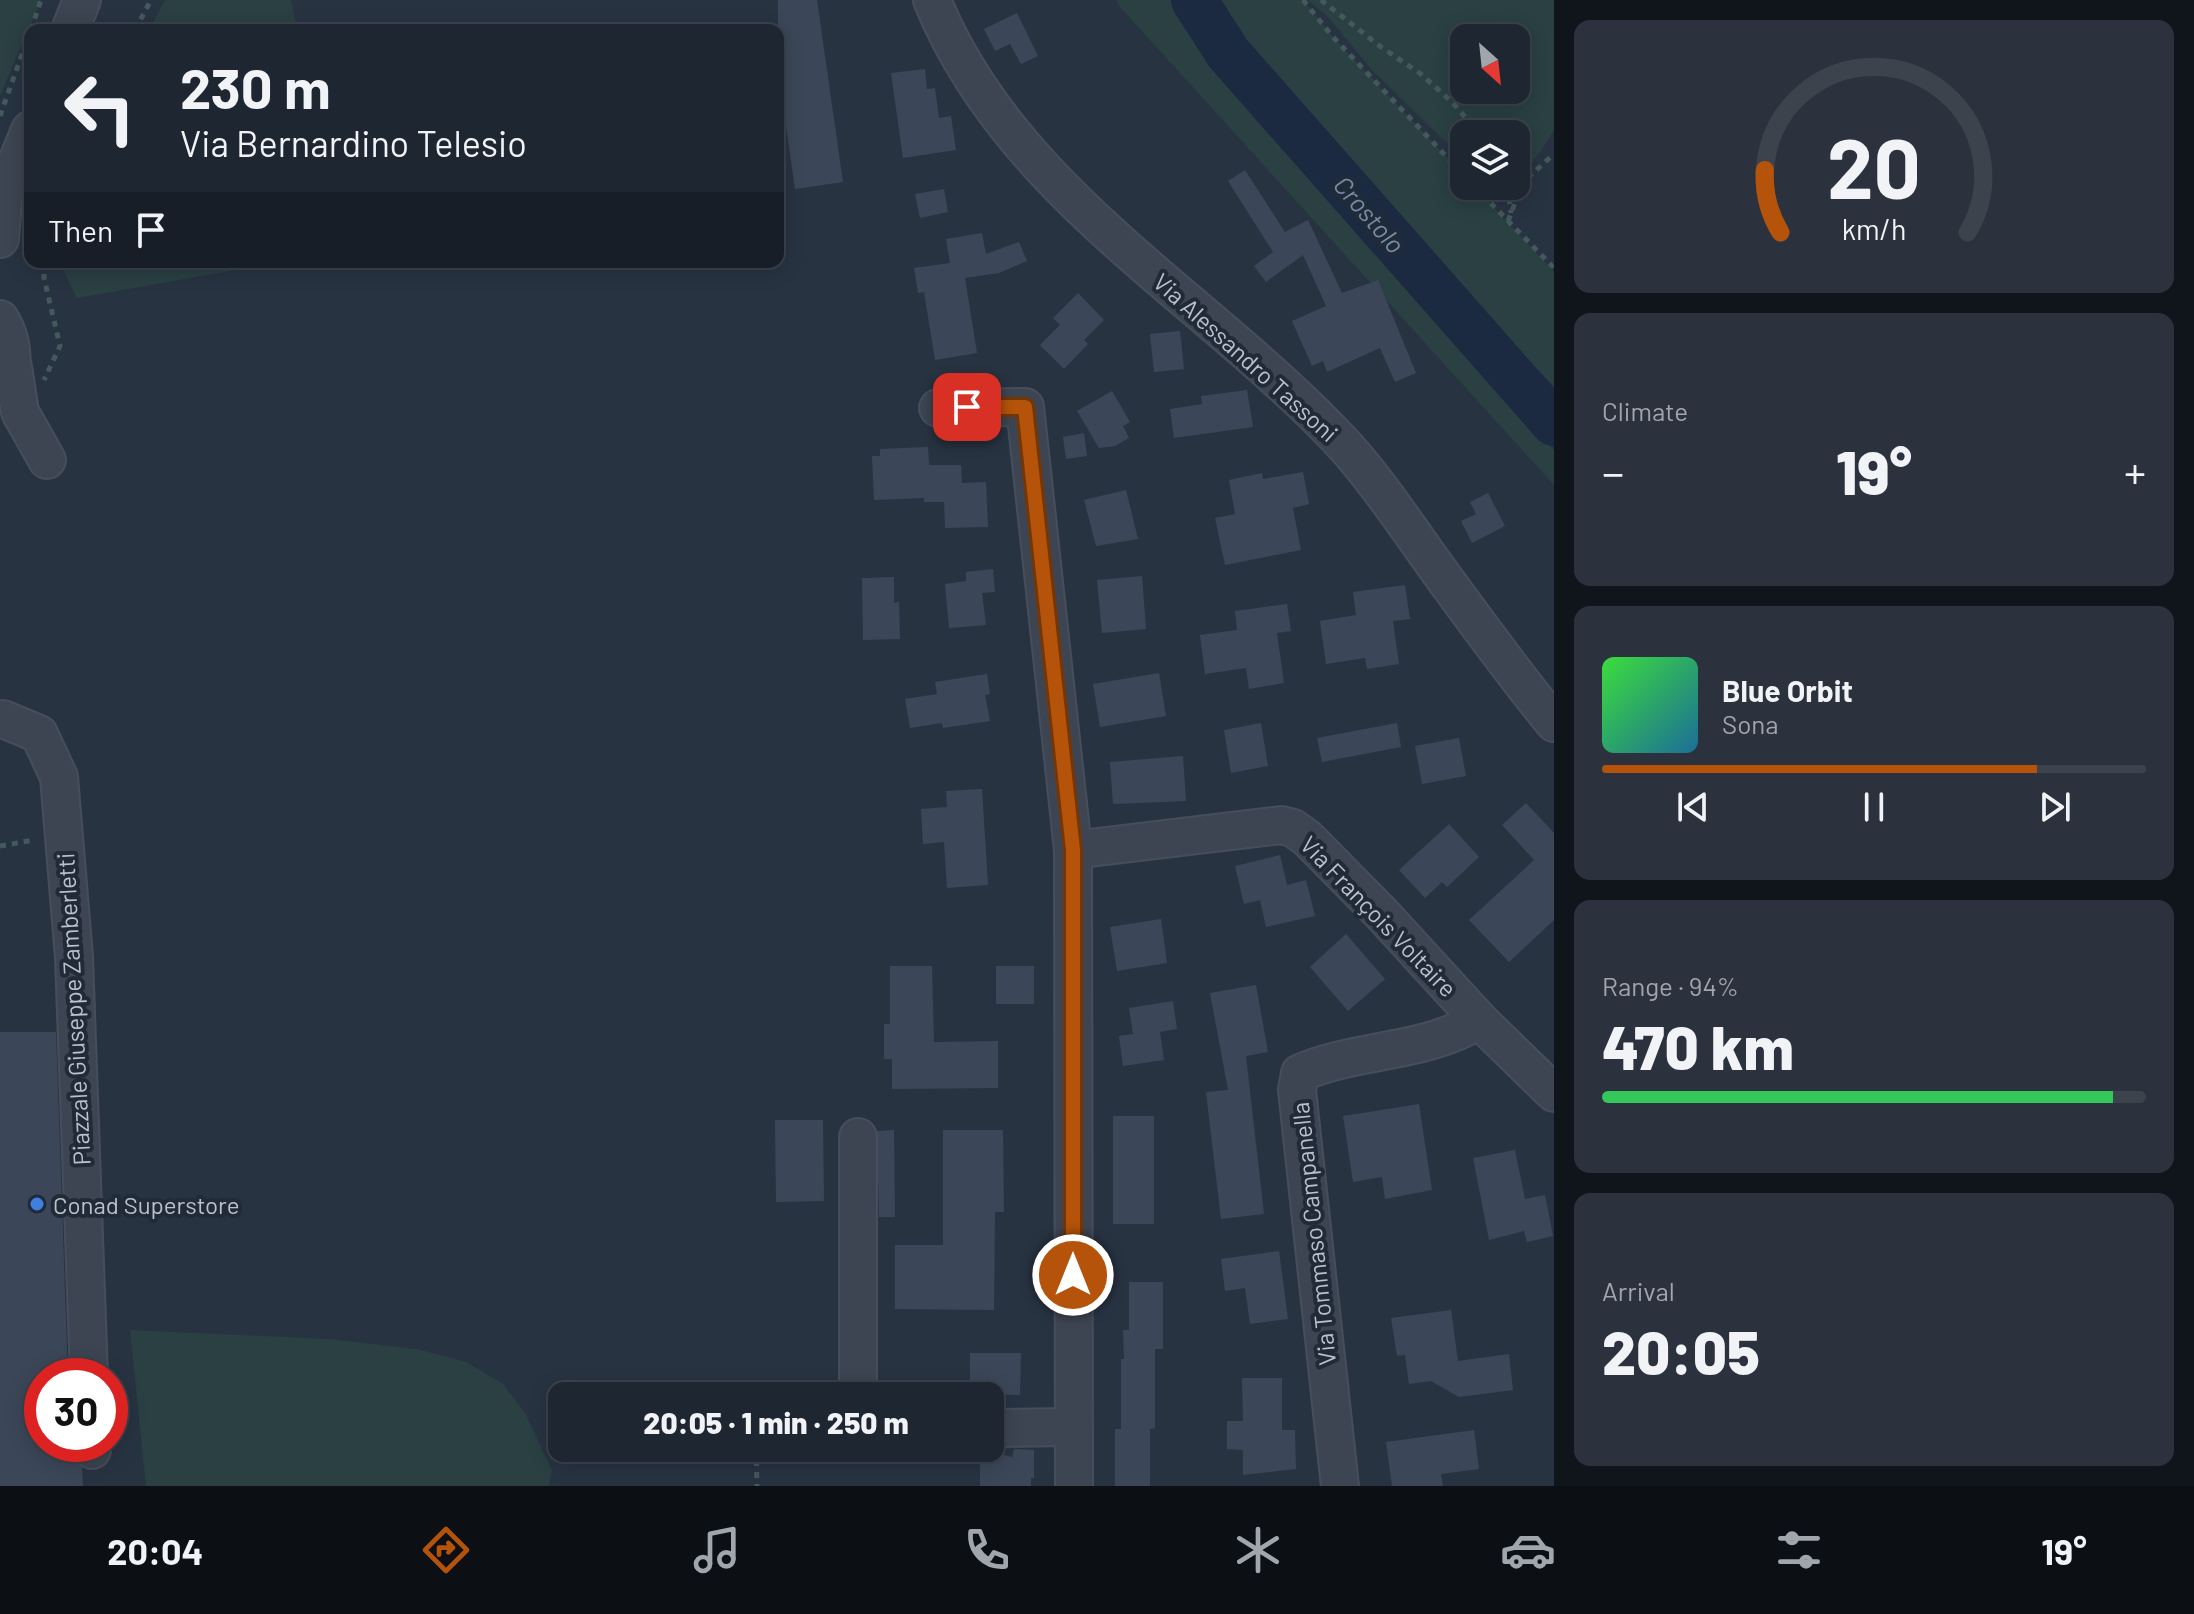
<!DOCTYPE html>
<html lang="en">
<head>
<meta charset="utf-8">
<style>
  body { margin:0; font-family:Barlow,sans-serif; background:#2b323e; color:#f1f3f6; height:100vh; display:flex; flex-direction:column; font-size:30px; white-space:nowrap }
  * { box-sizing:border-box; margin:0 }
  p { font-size:26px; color:#a1a5ac }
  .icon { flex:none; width:44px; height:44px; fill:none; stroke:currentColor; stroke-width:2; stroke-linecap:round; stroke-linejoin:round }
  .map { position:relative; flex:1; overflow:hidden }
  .side { display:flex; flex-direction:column; gap:20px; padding:20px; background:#10151c; width:640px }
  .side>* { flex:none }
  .guide { position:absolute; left:24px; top:24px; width:760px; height:244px; border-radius:16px; box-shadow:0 4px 20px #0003,0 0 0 2px #3c434d; background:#1e2632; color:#f1f3f6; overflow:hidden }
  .needle { width:52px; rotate:153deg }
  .buttons { position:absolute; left:1450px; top:24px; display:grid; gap:16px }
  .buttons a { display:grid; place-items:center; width:80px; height:80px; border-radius:16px; background:#1e2632; box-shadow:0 4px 20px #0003,0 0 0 2px #3c434d; font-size:40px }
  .speed { position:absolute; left:24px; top:1358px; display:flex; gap:16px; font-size:40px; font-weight:700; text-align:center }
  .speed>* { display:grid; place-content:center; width:104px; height:104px; border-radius:50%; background:#1e2632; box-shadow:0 4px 20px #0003,0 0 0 2px #3c434d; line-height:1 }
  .speed .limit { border:12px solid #d22; background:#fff; color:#111 }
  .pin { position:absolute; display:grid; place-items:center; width:68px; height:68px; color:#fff; margin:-34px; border-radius:16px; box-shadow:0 4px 12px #0006 }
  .me { position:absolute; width:88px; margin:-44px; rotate:0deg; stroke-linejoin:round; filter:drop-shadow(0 0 6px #0008) }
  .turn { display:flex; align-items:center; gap:28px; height:168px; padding:0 24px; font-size:36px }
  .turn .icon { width:104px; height:104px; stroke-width:2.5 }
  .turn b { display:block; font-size:56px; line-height:68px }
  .then { display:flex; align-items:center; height:76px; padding:0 24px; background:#0003; gap:16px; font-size:30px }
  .big { font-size:60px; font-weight:800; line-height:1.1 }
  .side .card { flex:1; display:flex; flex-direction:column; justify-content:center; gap:12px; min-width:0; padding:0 28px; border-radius:16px; background:#2b323e }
  .side .dial { align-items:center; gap:0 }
  .dial svg { height:208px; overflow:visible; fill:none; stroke:#3c434d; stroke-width:7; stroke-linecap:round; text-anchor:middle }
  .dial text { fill:#f1f3f6; stroke:none }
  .song { display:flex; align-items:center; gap:24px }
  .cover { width:96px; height:96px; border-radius:12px; background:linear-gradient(135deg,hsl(120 70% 55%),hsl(200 70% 35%)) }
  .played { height:8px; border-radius:4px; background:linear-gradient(90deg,#b45309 80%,#3c434d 80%) }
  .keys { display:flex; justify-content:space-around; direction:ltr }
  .heat { display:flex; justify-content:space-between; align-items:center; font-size:44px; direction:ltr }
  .charge { height:12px; border-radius:6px; background:linear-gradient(90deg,#34c759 94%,#3c434d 0) }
  .trip { position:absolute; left:548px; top:1382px; width:456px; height:80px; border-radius:16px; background:#1e2632; box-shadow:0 4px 20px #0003,0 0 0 2px #3c434d; font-weight:800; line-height:80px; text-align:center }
  .tabs { display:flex; height:128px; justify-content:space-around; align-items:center; background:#0c0f14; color:#a1a5ac }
  .tabs .icon { width:56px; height:56px }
  .tabs .current { color:#b45309 }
  .tabs b { font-size:36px; color:#f1f3f6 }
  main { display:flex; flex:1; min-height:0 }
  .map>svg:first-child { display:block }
</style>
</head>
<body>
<main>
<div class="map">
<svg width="1554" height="1486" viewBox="0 0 1554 1486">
  <rect width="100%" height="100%" fill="#283342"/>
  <g fill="#2a4043" fill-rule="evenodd">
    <path d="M0,0H41L0,96Z"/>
    <path d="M165,0H291L297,30H149Z"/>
    <path d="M1116,0H1303L1333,37L1464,175V186H1474L1554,272V386L1496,329L1281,95L1255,119L1554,450V485L1121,8Z"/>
    <path d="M1307,0H1554V130L1539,154L1516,179V134H1464V160L1372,70L1327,16ZM1516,38V90H1464V38Z"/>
    <path d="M59,262H281L77,298Z"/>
    <path d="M130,1330L329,1339L417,1349L466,1362L503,1384L525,1413L552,1470L549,1486H146Z"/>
  </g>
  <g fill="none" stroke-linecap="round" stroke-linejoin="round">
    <path stroke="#1b2a40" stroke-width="46" d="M1194,0L1228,53L1554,423"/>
  </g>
  <g fill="#3b4758">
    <path d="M778,0H817L843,182L795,189L778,69Z"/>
    <path d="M1017,13L1038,56L1021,64L1010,44L995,51L984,29Z"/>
    <path d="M925,69L927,89L935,88L939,118L951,116L956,150L903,158L891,73Z"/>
    <path d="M1245,170L1285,232L1308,220L1342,293L1378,280L1416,373L1395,382L1380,348L1327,372L1323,361L1312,366L1292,321L1326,306L1303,255L1266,282L1254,266L1273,252L1228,181Z"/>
    <path d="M944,189L948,212L920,218L915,194Z"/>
    <path d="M982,233L986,254L1019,242L1027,261L999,273L965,278L977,353L935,360L924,292L918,293L914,268L950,263L946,239Z"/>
    <path d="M1078,293L1104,320L1084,340L1088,344L1064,369L1040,345L1060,325L1053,318Z"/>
    <path d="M1180,331L1184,369L1154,372L1150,334Z"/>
    <path d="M1247,390L1253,427L1174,438L1170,409L1202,404L1201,396Z"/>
    <path d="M1112,391L1130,422L1123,426L1129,438L1115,446L1099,448L1077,411Z"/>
    <path d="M1084,433L1087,456L1066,459L1063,437Z"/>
    <path d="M928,447L929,465H961L962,483L986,482L988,527L945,528L944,502H924V498L874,500L872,456H880V449Z"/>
    <path d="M1303,472L1309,504L1293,508L1301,550L1225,565L1215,518L1235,514L1229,480L1262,473L1263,479Z"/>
    <path d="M1126,490L1138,539L1096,546L1084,500Z"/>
    <path d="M1488,493L1505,526L1472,543L1461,521L1476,514L1470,502Z"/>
    <path d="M993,569L995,592L982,593L986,625L949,628L945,584L966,581V572Z"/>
    <path d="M1142,576L1146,629L1102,633L1097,580Z"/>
    <path d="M894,577V603L899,602L900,639L863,640L862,578Z"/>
    <path d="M1405,585L1410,619L1393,621L1399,664L1367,669L1365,658L1326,664L1320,621L1356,615L1353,592Z"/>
    <path d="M1287,604L1291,631L1277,633L1284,683L1249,689L1246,668L1205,674L1200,635L1237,630L1235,611Z"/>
    <path d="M1159,673L1166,716L1100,727L1093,684Z"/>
    <path d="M987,674L990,694L985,695L990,721L943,728L942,723L910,728L905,699L937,694L935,682Z"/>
    <path d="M1261,723L1268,766L1231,773L1224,730Z"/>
    <path d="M1397,723L1401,747L1322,762L1317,738Z"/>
    <path d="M1459,738L1466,776L1422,784L1415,746Z"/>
    <path d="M1183,756L1186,801L1113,804L1110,762Z"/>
    <path d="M982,789L988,885L947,888L944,842L923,844L921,809L947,807L946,791Z"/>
    <path d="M1526,803L1554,833V920L1509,962L1469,920L1534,860L1502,825Z"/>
    <path d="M1449,824L1479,857L1447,887L1442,882L1425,898L1399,870Z"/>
    <path d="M1280,855L1287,885L1306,880L1315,916L1266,927L1260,900L1244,904L1235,866Z"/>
    <path d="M1161,919L1167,963L1117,971L1110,927Z"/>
    <path d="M1346,934L1385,979L1348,1011L1310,967Z"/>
    <path d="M890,966H932L934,1042L998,1041V1088L892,1089V1059H884V1024H890Z"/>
    <rect x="996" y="966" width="38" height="38"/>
    <path d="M1256,985L1268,1052L1246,1056L1264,1214L1221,1219L1206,1092L1228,1090L1210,993Z"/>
    <path d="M1173,1001L1177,1029L1160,1032L1164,1060L1123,1066L1119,1036L1133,1034L1129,1008Z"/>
    <path d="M0,1032H56L68,1376H42V1444H71L74,1460L82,1468L83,1486H0Z"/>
    <path d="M1419,1104L1432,1190L1385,1199L1382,1177L1353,1182L1343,1116Z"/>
    <rect x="1113" y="1116" width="41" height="108"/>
    <path d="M775,1120H823L824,1201L776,1202Z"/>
    <path d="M894,1130L895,1217H879L877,1131Z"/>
    <path d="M943,1130H1003L1004,1212H995L994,1310L895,1309V1245H943Z"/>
    <path d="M1515,1150L1525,1199L1545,1195L1553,1236L1527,1242L1524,1231L1489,1240L1473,1158Z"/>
    <path d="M1279,1251L1288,1319L1250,1324L1245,1288L1225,1291L1221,1259Z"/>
    <path d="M1129,1282H1163V1349H1155V1428L1150,1429V1486H1115V1429H1121V1359H1124L1123,1330H1129Z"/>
    <path d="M1451,1310L1458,1361L1509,1354L1513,1390L1459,1397L1431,1381L1409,1384L1405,1355L1397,1356L1391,1318Z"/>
    <path d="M970,1353H1021L1020,1395L970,1394Z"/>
    <path d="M1242,1378H1282V1430H1295L1296,1469L1243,1475V1450L1227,1449V1421H1243Z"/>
    <path d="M1474,1430L1479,1469L1441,1474L1443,1486H1392L1386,1442Z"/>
    <path d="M1014,1449L1034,1450V1478H1031V1486H980V1465L985,1450L1012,1457Z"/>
  </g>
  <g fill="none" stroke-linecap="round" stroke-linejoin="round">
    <defs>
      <g id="minor">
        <path d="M932,0C1011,195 1210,299 1347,448C1379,484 1406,525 1434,564C1473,618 1512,671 1554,723"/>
        <path d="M70,30L82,0"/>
        <path d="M0,203L30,130"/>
        <path d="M0,239L3,200"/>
        <path d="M0,319C14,341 14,364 8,388"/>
        <path d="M13,367L20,412L47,460"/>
        <path d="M938,408L1025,407L1073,850L1074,1486"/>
        <path d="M3,719L39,734L59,777L74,957L89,1376"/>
        <path d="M1073,850L1281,825L1293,828L1307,838L1382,914L1479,1020L1554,1093"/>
        <path d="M858,1137V1396"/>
        <path d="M990,1428L1073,1427"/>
        <path d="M92,1444V1450"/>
        <path d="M1340,1486L1297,1090L1300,1073C1358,1048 1424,1054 1479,1020"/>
      </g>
    </defs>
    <use href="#minor" stroke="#464e5b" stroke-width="40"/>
    <g stroke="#44595b" stroke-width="5" stroke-dasharray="6 6" stroke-linecap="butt">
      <path d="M1303,0L1333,37L1464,175"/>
      <path d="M1321,0L1381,47L1421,74L1453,103L1480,134"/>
      <path d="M31,30L41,0"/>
      <path d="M135,30L151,0"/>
      <path d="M0,116L30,32"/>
      <path d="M1474,186L1554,268"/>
      <path d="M1507,186L1511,213"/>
      <path d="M1508,221L1523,182L1554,154"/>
      <path d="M44,262V278L60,346L44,380"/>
      <path d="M0,846L34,840"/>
      <path d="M756,1448L757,1486"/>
    </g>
    <use href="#minor" stroke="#3d4552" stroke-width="36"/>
  </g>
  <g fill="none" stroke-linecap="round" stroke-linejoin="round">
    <defs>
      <path id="route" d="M967,407H1025L1073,850V1275"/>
    </defs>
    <use href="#route" stroke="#753606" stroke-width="20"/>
    <use href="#route" stroke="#b45309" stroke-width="14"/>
  </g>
  <circle fill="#3f7fe0" stroke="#212a37" stroke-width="3" cx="37" cy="1204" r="8"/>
  <g text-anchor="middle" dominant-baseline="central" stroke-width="8" stroke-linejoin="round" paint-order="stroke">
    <g font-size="24" fill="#bac1cc" stroke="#212a37">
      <text transform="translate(1246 357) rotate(42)">Via Alessandro Tassoni</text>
      <text transform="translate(1379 916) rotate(46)">Via François Voltaire</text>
      <text transform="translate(73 1009) rotate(-93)">Piazzale Giuseppe Zamberletti</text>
      <text transform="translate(1313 1234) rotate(-96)">Via Tommaso Campanella</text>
    </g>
    <g font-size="24" fill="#bac1cc" stroke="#212a37" text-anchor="start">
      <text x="53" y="1204">Conad Superstore</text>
    </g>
    <g font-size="26" font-style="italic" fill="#758ba9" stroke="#212a37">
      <text transform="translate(1370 214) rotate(49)">Crostolo</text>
    </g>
  </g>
</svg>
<div class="buttons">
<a><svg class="needle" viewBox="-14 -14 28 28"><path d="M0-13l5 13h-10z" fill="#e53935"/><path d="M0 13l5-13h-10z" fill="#a1a5ac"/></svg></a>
<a><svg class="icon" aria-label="layers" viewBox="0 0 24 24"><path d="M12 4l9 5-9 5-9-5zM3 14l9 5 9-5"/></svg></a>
</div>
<div class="speed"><div class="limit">30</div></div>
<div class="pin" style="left:967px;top:407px;background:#d93025"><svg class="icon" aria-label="arrive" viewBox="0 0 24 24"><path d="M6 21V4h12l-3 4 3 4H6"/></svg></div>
<svg class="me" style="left:1073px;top:1275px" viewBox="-20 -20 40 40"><circle r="17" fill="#b45309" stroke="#fff" stroke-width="3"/><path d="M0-11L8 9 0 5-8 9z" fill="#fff"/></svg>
<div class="trip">20:05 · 1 min · 250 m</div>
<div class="guide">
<div class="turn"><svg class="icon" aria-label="left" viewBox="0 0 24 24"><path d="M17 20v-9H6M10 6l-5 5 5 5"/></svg><div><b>230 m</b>Via Bernardino Telesio</div></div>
<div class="then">Then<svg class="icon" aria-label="arrive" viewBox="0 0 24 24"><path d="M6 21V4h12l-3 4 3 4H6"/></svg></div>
</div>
</div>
<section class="side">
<div class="card dial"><svg viewBox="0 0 100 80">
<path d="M14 69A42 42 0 1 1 86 69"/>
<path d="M14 69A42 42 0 0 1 8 45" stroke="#b45309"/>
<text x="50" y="56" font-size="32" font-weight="700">20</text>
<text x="50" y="72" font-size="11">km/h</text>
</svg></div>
<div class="card"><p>Climate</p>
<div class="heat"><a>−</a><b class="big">19°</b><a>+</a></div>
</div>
<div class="card">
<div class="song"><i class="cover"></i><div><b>Blue Orbit</b><p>Sona</p></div></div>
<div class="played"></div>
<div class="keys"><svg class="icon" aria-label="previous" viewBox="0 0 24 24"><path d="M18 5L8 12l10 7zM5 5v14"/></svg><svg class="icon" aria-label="pause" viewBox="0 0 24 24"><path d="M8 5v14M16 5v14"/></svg><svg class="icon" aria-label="next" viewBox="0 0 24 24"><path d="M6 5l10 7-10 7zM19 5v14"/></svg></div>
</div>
<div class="card"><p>Range · 94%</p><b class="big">470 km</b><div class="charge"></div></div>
<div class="card"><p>Arrival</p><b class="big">20:05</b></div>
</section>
</main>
<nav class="tabs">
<b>20:04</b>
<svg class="icon current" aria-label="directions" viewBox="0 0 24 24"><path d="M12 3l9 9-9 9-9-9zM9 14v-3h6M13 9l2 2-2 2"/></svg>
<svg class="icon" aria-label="music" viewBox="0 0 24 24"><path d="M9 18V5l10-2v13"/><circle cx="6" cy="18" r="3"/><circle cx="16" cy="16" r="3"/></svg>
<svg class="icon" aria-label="phone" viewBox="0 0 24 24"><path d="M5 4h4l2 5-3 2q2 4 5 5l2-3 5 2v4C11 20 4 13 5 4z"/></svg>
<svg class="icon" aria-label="climate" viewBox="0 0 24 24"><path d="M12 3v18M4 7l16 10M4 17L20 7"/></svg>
<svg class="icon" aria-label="car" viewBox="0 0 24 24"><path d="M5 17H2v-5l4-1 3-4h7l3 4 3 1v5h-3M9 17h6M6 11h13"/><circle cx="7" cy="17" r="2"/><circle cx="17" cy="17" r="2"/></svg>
<svg class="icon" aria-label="filters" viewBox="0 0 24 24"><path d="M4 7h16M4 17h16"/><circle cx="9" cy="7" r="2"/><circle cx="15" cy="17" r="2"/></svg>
<b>19°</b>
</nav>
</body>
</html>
